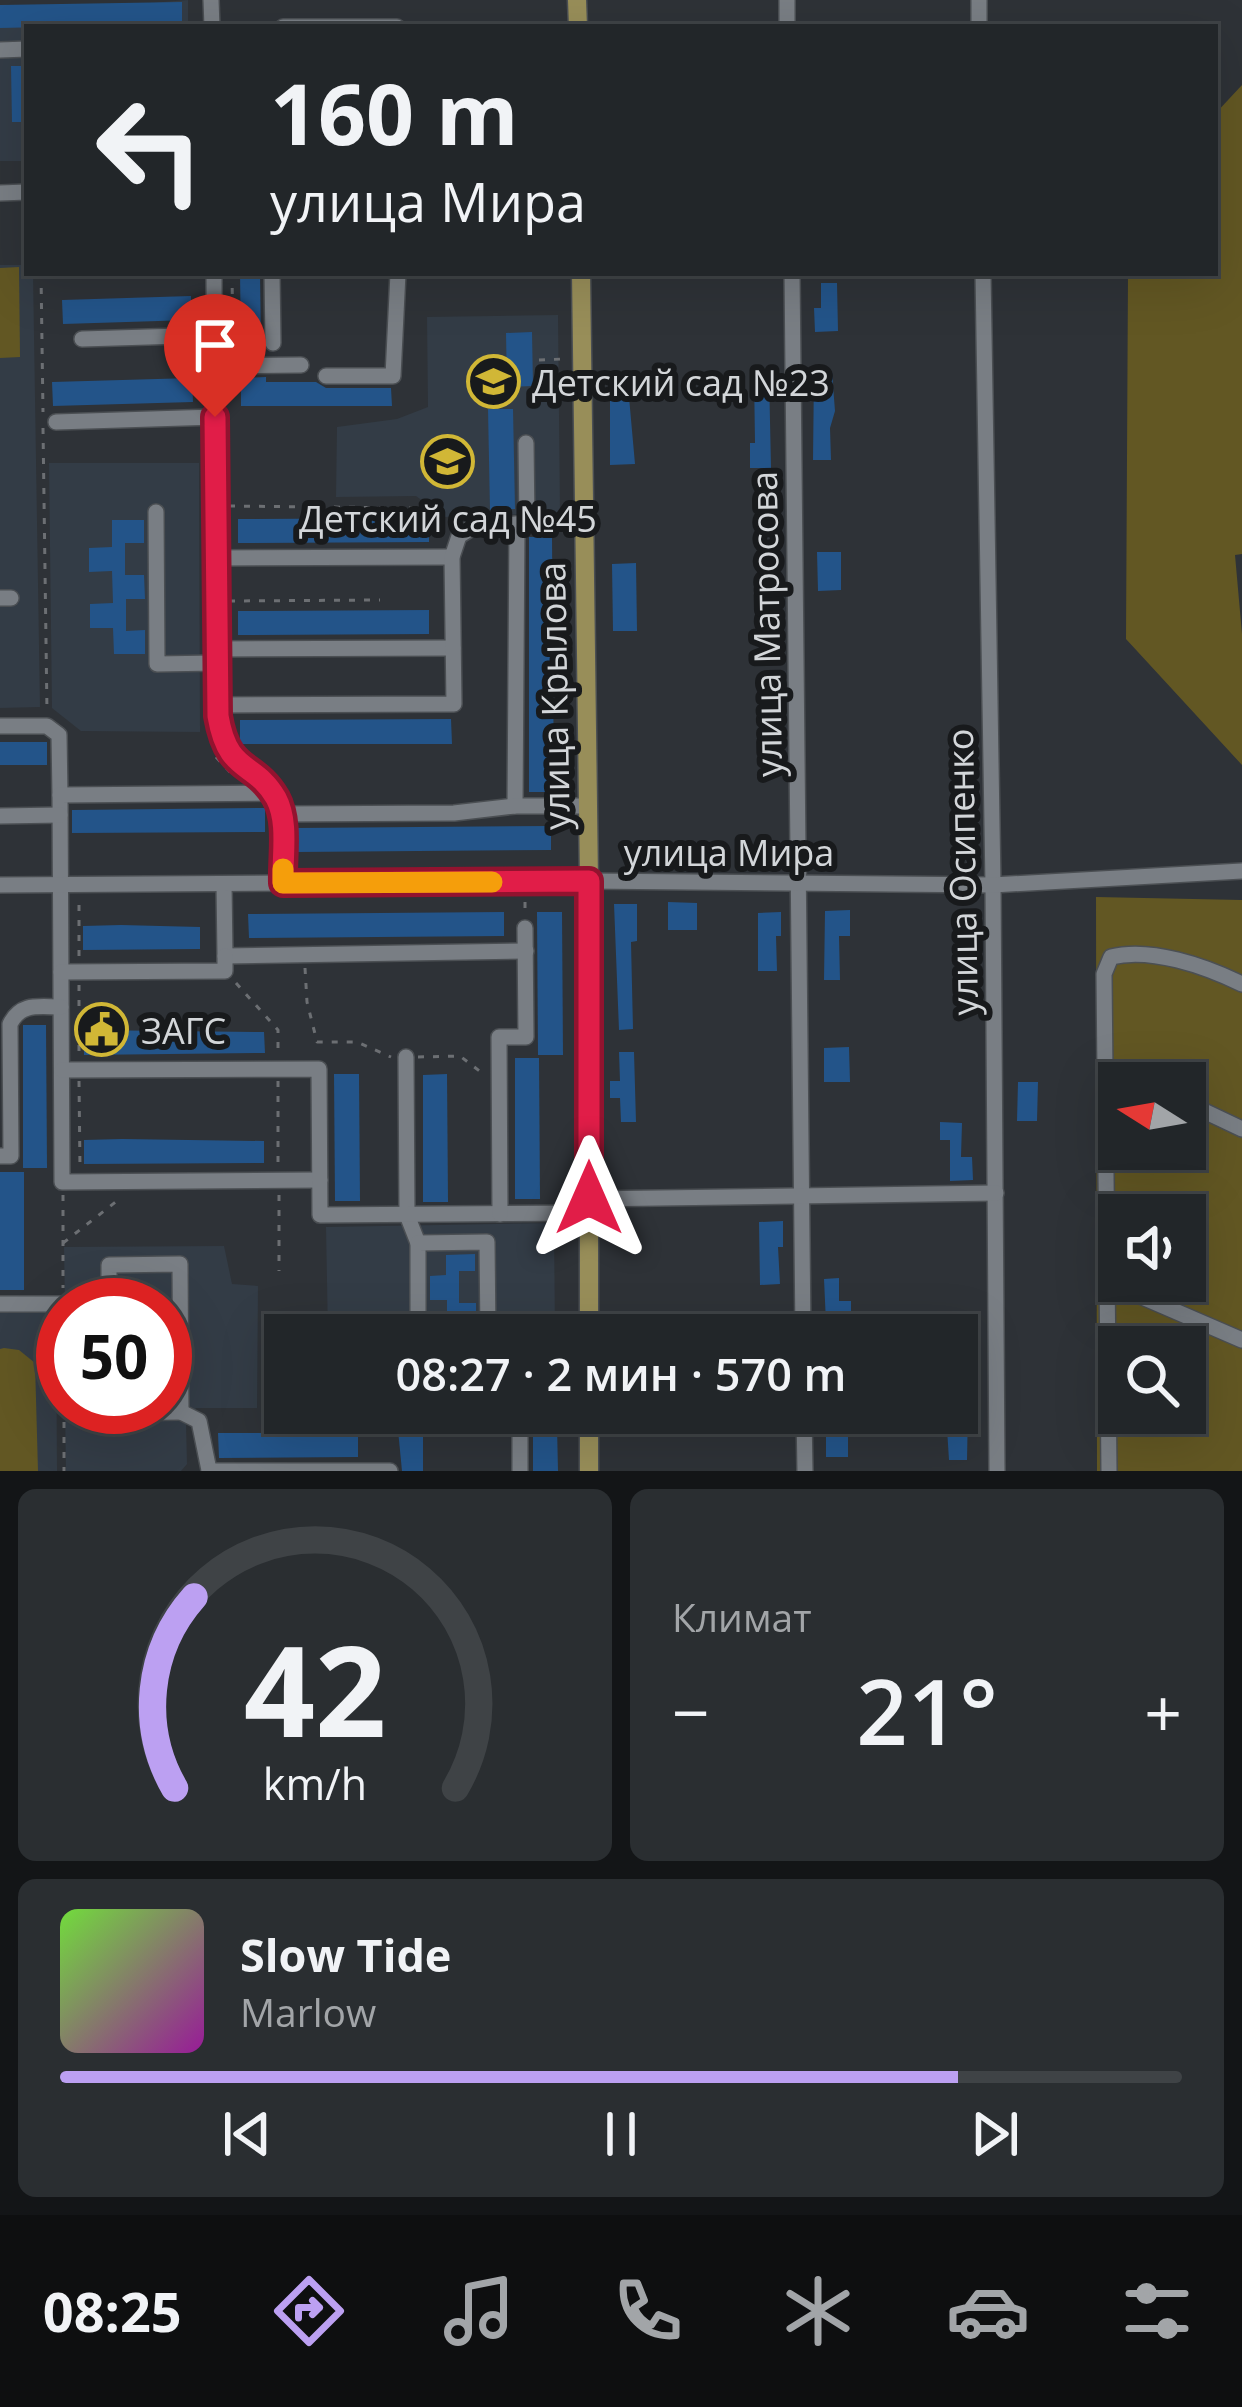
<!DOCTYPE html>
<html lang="ru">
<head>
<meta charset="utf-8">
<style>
  body { margin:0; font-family:"Open Sans",sans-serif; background:#2a2e31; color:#f1f3f6; height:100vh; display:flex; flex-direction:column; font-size:45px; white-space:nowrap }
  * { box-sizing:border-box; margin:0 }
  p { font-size:39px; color:#a2a5a8 }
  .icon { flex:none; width:66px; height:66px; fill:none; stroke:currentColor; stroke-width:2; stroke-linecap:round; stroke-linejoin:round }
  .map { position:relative; height:1471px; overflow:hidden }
  .panel { display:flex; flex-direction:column; gap:18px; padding:18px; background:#131517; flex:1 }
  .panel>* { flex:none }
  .guide { position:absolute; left:24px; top:24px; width:1194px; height:252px; border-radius:0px; box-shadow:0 12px 48px #0002,0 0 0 3px #3f4346; background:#222629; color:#f1f3f6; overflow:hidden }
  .needle { width:78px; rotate:281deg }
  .fabs { position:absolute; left:1098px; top:1062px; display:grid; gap:24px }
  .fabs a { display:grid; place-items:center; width:108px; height:108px; border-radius:0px; background:#222629; box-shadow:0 12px 48px #0002,0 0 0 3px #3f4346; font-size:60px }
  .speed { position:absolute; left:36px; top:1278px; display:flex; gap:24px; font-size:60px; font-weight:700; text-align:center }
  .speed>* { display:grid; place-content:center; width:156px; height:156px; border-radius:50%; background:#222629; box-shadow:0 12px 48px #0002,0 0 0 3px #3f4346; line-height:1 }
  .speed .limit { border:18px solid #d22; background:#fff; color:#111 }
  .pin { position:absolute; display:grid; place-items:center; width:102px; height:102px; color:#fff; margin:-123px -51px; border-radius:50% 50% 50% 0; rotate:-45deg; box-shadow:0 0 12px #0007 }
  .pin .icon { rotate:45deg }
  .me { position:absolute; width:132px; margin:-66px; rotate:0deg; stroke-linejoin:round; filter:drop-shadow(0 0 9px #0008) }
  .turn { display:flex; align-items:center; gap:42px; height:252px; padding:0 48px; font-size:54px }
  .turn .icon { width:156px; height:156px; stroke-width:2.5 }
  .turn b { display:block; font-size:84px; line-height:102px }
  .big { font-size:90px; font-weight:600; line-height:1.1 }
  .panel .card { flex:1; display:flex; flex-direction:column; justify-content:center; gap:18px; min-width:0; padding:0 42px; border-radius:18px; background:#2a2e31 }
  .panel .dial { align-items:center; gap:0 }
  .dial svg { height:312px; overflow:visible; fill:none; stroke:#3f4346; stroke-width:7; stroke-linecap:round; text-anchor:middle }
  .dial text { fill:#f1f3f6; stroke:none }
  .song { display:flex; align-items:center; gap:36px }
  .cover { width:144px; height:144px; border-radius:18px; background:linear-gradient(135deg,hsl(100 70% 55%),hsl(300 70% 35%)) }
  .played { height:12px; border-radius:6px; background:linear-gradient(90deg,#bca0f2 80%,#3f4346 80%) }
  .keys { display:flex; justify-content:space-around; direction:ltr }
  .heat { display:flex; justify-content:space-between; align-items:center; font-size:66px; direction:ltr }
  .panel .tiles { flex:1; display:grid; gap:18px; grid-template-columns:1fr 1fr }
  .card:last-child { grid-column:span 2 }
  .trip { position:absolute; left:264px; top:1314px; width:714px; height:120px; border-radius:0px; background:#222629; box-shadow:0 12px 48px #0002,0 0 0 3px #3f4346; font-weight:600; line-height:120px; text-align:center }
  .tab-bar { display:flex; height:192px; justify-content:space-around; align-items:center; background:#0e0f10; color:#a2a5a8 }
  .tab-bar .icon { width:84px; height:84px }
  .tab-bar .current { color:#bca0f2 }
  .tab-bar b { font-size:54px; color:#f1f3f6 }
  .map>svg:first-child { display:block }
</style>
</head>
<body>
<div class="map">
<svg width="1242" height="1471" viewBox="0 0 1242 1471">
  <rect width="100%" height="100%" fill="#2e3237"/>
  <g fill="#333c46">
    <path d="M188,0V27H27V161H0V15Z"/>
    <path d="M0,265H27V273H33L40,707L0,708Z"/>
    <path d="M558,315L560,513L445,517L416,496L336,497L337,427L397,419L428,407L427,317Z"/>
    <path d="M49,463H199L200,732L81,731L52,708Z"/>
    <path d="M554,1223L555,1335H328L326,1227Z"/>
    <path d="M224,1246L232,1284L258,1286L257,1408H196L186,1422L187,1464L181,1471H66L65,1407H165V1305H65L64,1247Z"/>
    <path d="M56,1310L57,1471H0V1311Z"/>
  </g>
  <g fill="#625723" fill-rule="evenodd">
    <path d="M1242,85V554L1235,555L1242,634V765L1126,639L1128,273H1215V114Z"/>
    <path d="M19,267L20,357L0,358V268Z"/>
    <path d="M1096,897L1242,900V1471H1097ZM1119,1083H1185V1149H1119ZM1119,1215H1185V1281H1119ZM1119,1347H1185V1413H1119Z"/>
    <path d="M4,1348L19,1350L35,1363L38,1471H0V1349Z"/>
  </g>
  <g fill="#235489">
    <path d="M182,2V24L0,28V5Z"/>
    <path d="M11,66H27V122H12Z"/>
    <path d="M240,273H260L261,344L241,345Z"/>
    <path d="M821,283H837L838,331L815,332L814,308H821Z"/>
    <path d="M191,296V320L63,324L62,300Z"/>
    <path d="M532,332L533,386L507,387L506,333Z"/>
    <path d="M814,372H832L835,411L830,428L831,460H813Z"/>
    <path d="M632,374L633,397H629L635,464L610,465V375Z"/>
    <path d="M754,374H769L771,468H750V443H755Z"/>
    <path d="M266,377V382H316L326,388H391L392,406H241V378Z"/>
    <path d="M192,378L193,402L53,406L52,382Z"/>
    <path d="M488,409H513L515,509L490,510Z"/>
    <path d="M429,518V542L238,543V519Z"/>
    <path d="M112,520H144V543H125V575H144L145,599H126V631L145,630V654H114L113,628H90V604L113,603L112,571L89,572V548L112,547Z"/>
    <path d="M529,537H552L554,792H529Z"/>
    <path d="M817,552H841V590L818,591Z"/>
    <path d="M636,563L637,631H613L612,564Z"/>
    <path d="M429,610V634L238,635V611Z"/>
    <path d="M451,719L452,744H240V720Z"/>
    <rect x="0" y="742" width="47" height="23"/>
    <path d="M265,808V832L72,833V810Z"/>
    <path d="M551,826V850L296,852V828Z"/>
    <path d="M668,902L697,903V930H668Z"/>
    <path d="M614,904H637V941L631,942L633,1029L619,1030Z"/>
    <path d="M850,910V936H839L840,980H824L825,911Z"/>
    <path d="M504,912V936L249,938L248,914Z"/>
    <path d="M537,912H562L563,1055H538Z"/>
    <path d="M781,912V936H776L777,971H758V913Z"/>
    <path d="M121,925L200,927V949L83,950V926Z"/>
    <path d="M23,1025H46L47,1168H23Z"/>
    <path d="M84,1030L264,1032L265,1053L84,1055Z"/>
    <path d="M849,1047L850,1082H824V1048Z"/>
    <path d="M619,1052H634L636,1122H621L620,1098H610V1081H620Z"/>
    <path d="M515,1058H539L540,1199H515Z"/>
    <path d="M334,1074H359L360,1201H335Z"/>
    <path d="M447,1074L448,1202H423V1075Z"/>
    <path d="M1018,1082H1038L1037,1121H1017Z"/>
    <path d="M940,1122L962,1123L961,1157H972L973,1180L950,1181V1140H940Z"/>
    <path d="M122,1139L264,1141V1163L84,1164V1140Z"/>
    <rect x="0" y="1172" width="24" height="118"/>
    <path d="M783,1221V1247H778L780,1284L760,1285L759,1222Z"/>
    <path d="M475,1254V1271H459V1303H476V1327H460V1335H447V1300H430V1276L446,1275V1255Z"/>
    <path d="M839,1278V1301H851V1323H826L824,1279Z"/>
    <path d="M957,1408H968L967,1460H949L946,1413H957Z"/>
    <path d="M826,1413H841V1433H848V1457H826Z"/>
    <path d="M533,1426H557L558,1471H533Z"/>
    <path d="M423,1429V1471H402L398,1430Z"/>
    <path d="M218,1433H358V1457L219,1458Z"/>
  </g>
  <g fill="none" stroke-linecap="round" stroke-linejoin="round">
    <defs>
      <g id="minor">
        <path d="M211,0L212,27"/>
        <path d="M787,0V27"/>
        <path d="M979,0V27"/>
        <path d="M283,27H397"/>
        <path d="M0,50L27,49"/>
        <path d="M0,193L27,192"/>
        <path d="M214,273L216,705L222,743L273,793L282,814L283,883"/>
        <path d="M272,273L273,343"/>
        <path d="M792,273L803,1335"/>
        <path d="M983,273L993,885L997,1471"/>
        <path d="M82,339L214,335"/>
        <path d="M214,366L301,365"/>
        <path d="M326,376H393L398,273"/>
        <path d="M56,422L215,417"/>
        <path d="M526,443L527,523"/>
        <path d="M156,512L157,664L216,663"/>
        <path d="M215,558L452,557"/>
        <path d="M0,598H11"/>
        <path d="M216,649L453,648"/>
        <path d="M216,705L454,704L452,557L459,536L475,526L517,524"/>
        <path d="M0,726H47L59,735L60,795"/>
        <path d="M273,793L60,795L62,1182L320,1180"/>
        <path d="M515,806L517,524L584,522"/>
        <path d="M282,814L454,813L515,806H588"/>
        <path d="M0,816L60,815"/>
        <path d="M224,884L225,956L526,951"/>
        <path d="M0,885L589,881L993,885L1242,871"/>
        <path d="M61,972L225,971V956"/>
        <path d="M406,1057L407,1215L418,1243"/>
        <path d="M1107,1067L1143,1083"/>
        <path d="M62,1070L319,1069L320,1215L589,1213"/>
        <path d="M1185,1102L1242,1129"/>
        <path d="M0,1156H11L10,1024C21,1002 39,1007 61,1007"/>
        <path d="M589,1199L996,1193"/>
        <path d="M500,1214L499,1037H526L525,928"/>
        <path d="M1110,1283L1242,1340"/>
        <path d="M0,1304H63"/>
        <path d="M109,1305V1265L180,1264L181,1412L110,1413V1407"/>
        <path d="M418,1335V1243L487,1242L488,1335"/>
        <path d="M181,1412L199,1421L209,1470"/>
        <path d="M804,1413L805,1471"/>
        <path d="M209,1471H390"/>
        <path d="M520,1471V1413"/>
        <path d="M1109,1471L1104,974L1111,957C1151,947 1205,966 1242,984"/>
      </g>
      <g id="major">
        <path d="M577,0L578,27"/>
        <path d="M581,273L589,881V1335"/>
        <path d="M589,1471V1413"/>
      </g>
    </defs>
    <use href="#minor" stroke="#4b4f53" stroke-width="18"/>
    <use href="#major" stroke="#4b4f53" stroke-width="21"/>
    <g stroke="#6c6f73" stroke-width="3" stroke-dasharray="6 9" stroke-linecap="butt">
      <path d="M41,273L43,412"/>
      <path d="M232,273L233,349H259"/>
      <path d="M539,360L563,359"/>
      <path d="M43,428L47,712"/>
      <path d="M229,506L420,508L447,527"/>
      <path d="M229,601L380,600"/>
      <path d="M216,757L230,772"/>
      <path d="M525,902V914"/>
      <path d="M79,905V958"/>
      <path d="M305,968L307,1002L317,1042H357L391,1057"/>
      <path d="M236,983L278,1030V1054"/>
      <path d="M79,985V1054"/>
      <path d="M418,1057L460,1056L486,1076"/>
      <path d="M79,1081L80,1168"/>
      <path d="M278,1081V1168"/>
      <path d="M63,1195V1288"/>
      <path d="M279,1195V1271"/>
      <path d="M63,1243L122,1197"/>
      <path d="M64,1407V1471"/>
    </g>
    <use href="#minor" stroke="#797e84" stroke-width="15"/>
    <use href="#major" stroke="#988e59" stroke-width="18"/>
  </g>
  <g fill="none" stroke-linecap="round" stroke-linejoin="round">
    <defs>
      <path id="route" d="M215,417L218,716C228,775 254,760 276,798C289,822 282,857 283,883L589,881V1198"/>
    </defs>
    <use href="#route" stroke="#92132f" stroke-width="30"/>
    <use href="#route" stroke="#e11d48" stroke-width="21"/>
    <path stroke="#f59e0b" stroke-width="21" d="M283,869V883L492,882"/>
  </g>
  <defs>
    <symbol id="school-ring" viewBox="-11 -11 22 22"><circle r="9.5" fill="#181a1c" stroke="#d1b736" stroke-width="1.5"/><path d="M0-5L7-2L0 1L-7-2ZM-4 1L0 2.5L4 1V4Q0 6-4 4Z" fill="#d1b736"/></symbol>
    <symbol id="civic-ring" viewBox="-11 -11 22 22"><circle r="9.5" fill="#181a1c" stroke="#d1b736" stroke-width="1.5"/><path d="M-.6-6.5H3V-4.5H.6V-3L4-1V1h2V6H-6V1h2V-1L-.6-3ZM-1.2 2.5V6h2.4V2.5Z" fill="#d1b736"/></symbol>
  </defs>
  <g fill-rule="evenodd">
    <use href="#school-ring" x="464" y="352" width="59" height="59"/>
    <use href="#school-ring" x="418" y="432" width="59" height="59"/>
    <use href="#civic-ring" x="72" y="1000" width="59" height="59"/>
  </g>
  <g text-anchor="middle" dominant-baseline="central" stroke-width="12" stroke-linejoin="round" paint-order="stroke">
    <g font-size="36" fill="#d3d6d9" stroke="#181a1c" text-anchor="start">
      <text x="532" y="382">Детский сад №23</text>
      <text x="448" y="518" text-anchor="middle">Детский сад №45</text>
      <text x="141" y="1030">ЗАГС</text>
    </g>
    <g font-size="36" fill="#d3d6d9" stroke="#181a1c">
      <text transform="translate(766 624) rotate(-91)">улица Матросова</text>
      <text transform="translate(554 696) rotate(-91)">улица Крылова</text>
      <text x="729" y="852">улица Мира</text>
      <text transform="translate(962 872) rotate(-91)">улица Осипенко</text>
    </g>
  </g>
</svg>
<div class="fabs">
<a><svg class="needle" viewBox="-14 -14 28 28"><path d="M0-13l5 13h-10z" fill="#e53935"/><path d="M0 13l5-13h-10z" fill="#a2a5a8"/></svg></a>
<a><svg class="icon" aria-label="sound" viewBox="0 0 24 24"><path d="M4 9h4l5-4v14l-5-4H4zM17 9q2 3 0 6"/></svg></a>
<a><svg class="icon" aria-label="search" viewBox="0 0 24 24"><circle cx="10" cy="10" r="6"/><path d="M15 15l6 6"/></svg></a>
</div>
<div class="speed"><div class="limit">50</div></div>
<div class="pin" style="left:215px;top:417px;background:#d93025"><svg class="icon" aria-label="arrive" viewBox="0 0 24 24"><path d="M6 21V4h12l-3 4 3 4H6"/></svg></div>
<svg class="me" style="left:589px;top:1198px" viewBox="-20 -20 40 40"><path d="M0-17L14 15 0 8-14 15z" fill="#e11d48" stroke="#fff" stroke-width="4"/></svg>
<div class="trip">08:27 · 2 мин · 570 m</div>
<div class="guide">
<div class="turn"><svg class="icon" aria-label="left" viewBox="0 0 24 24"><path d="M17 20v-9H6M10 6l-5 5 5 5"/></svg><div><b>160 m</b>улица Мира</div></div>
</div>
</div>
<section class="panel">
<div class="tiles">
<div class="card dial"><svg viewBox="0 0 100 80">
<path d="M14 69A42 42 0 1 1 86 69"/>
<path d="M14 69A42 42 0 0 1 19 20" stroke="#bca0f2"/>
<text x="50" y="56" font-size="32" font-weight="700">42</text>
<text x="50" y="72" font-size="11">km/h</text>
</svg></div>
<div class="card"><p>Климат</p>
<div class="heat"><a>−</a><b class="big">21°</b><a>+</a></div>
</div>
<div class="card">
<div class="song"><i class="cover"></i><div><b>Slow Tide</b><p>Marlow</p></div></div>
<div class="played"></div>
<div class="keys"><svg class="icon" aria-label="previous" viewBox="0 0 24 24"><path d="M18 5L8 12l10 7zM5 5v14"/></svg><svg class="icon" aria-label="pause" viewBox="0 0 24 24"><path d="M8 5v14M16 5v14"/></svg><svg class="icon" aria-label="next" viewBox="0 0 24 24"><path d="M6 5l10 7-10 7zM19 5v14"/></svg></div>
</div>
</div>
</section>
<nav class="tab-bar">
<b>08:25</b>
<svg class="icon current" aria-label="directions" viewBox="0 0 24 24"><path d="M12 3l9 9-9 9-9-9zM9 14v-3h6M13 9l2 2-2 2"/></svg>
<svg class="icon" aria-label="music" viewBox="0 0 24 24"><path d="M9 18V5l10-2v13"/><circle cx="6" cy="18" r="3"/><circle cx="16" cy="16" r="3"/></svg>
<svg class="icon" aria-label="phone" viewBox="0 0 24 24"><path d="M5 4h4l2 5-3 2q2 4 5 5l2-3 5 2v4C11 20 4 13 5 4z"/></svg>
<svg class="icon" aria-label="climate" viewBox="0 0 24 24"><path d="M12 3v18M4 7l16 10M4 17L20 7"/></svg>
<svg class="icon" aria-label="car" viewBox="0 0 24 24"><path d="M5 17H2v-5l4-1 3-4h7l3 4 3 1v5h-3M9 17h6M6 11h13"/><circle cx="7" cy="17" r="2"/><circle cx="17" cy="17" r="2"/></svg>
<svg class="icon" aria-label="filters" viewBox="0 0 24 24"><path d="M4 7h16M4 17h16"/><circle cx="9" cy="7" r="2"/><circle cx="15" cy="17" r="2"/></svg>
</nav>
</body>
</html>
